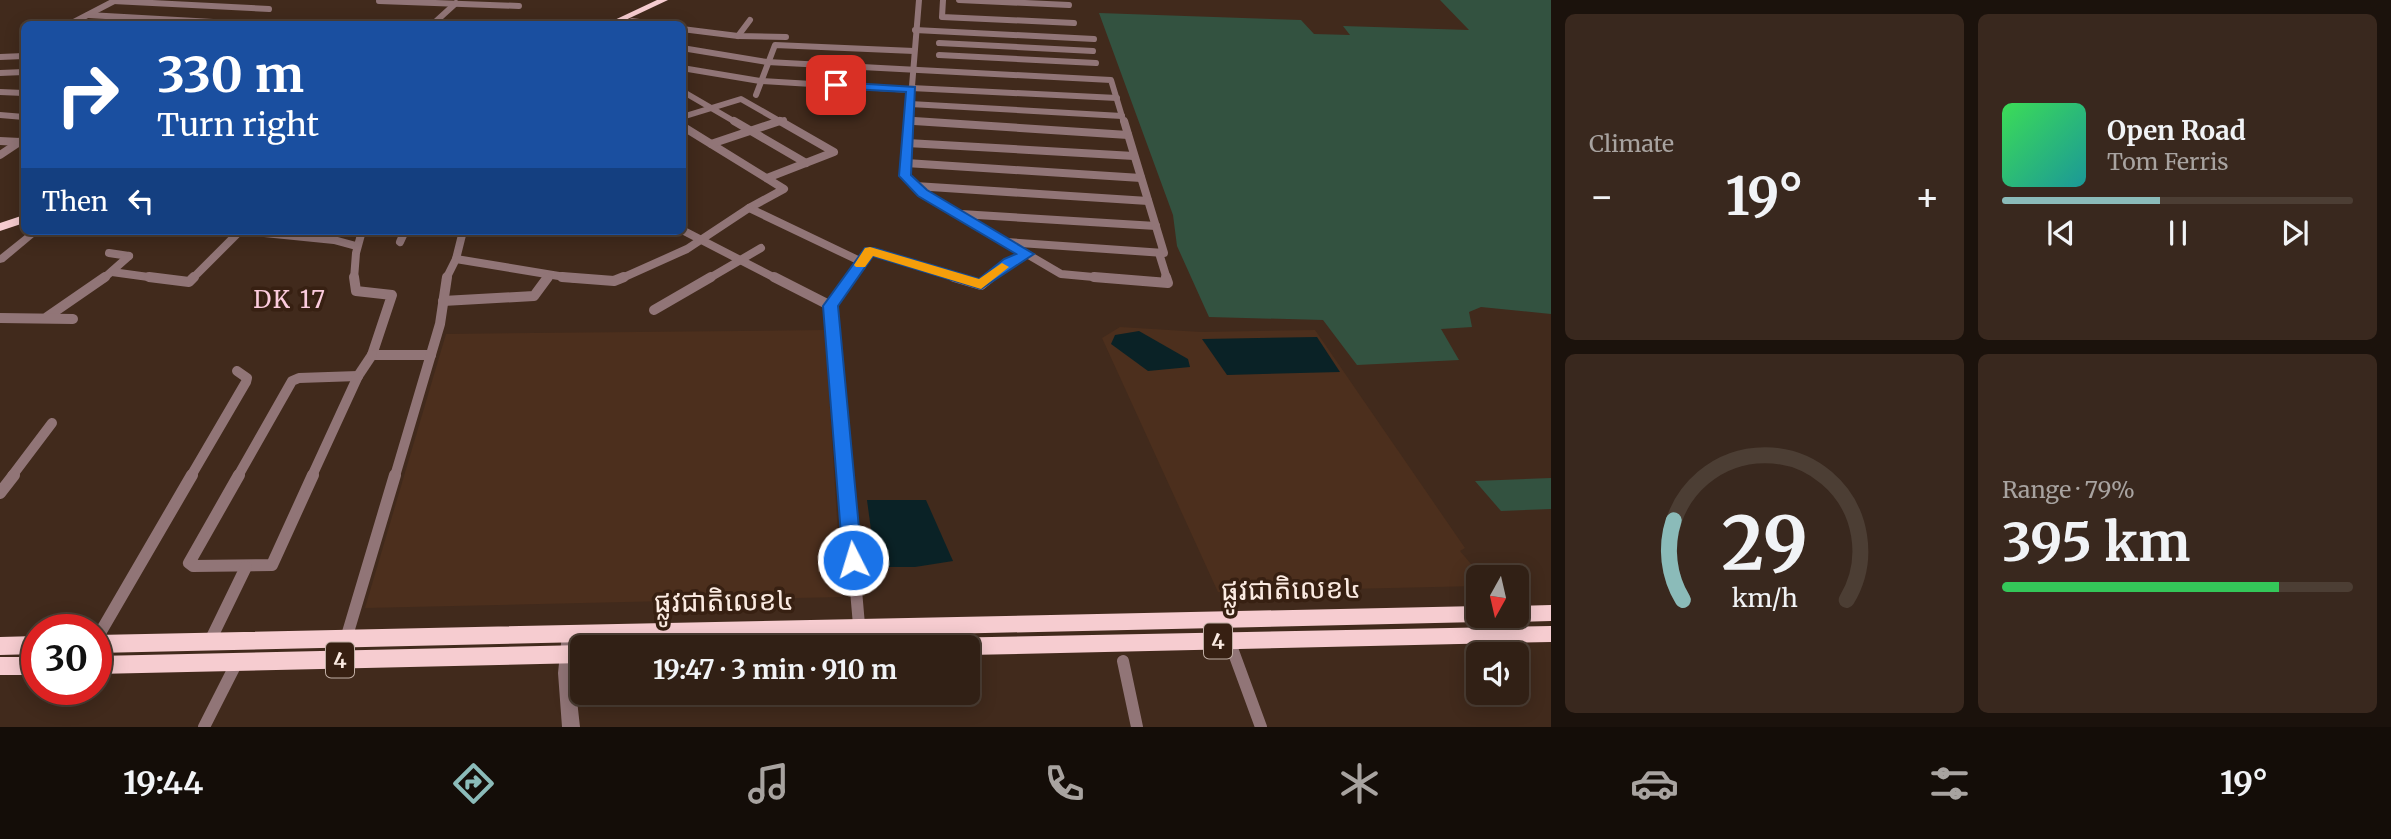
<!DOCTYPE html>
<html lang="en">
<head>
<meta charset="utf-8">
<style>
  body { margin:0; font-family:Merriweather,"Noto Sans Khmer",serif; background:#39281e; color:#f1f3f6; height:100vh; display:flex; flex-direction:column; font-size:26px; white-space:nowrap }
  * { box-sizing:border-box; margin:0 }
  p { font-size:23px; color:#a8a3a0 }
  .icon { flex:none; width:38px; height:38px; fill:none; stroke:currentColor; stroke-width:2; stroke-linecap:round; stroke-linejoin:round }
  .map { position:relative; flex:1; overflow:hidden }
  .side { display:flex; flex-direction:column; gap:14px; padding:14px; background:#1b120c; width:840px }
  .side>* { flex:none }
  .guide { position:absolute; left:21px; top:21px; width:665px; height:214px; border-radius:10px; box-shadow:0 4px 18px #0003,0 0 0 2px #4c3e34; background:#1a4fa0; color:#fff; overflow:hidden }
  .needle { width:46px; rotate:188deg }
  .buttons { position:absolute; left:1466px; top:565px; display:grid; gap:14px }
  .buttons a { display:grid; place-items:center; width:63px; height:63px; border-radius:10px; background:#312015; box-shadow:0 4px 18px #0003,0 0 0 2px #4c3e34; font-size:35px }
  .speed { position:absolute; left:21px; top:614px; display:flex; gap:14px; font-size:35px; font-weight:700; text-align:center }
  .speed>* { display:grid; place-content:center; width:91px; height:91px; border-radius:50%; background:#312015; box-shadow:0 4px 18px #0003,0 0 0 2px #4c3e34; line-height:1 }
  .speed .limit { border:10px solid #d22; background:#fff; color:#111 }
  .pin { position:absolute; display:grid; place-items:center; width:60px; height:60px; color:#fff; margin:-30px; border-radius:14px; box-shadow:0 4px 10px #0006 }
  .me { position:absolute; width:77px; margin:-38px; rotate:355deg; stroke-linejoin:round; filter:drop-shadow(0 0 5px #0008) }
  .turn { display:flex; align-items:center; gap:24px; height:147px; padding:0 21px; font-size:32px }
  .turn .icon { width:91px; height:91px; stroke-width:2.5 }
  .turn b { display:block; font-size:49px; line-height:60px }
  .then { display:flex; align-items:center; height:66px; padding:0 21px; background:#0003; gap:14px; font-size:26px }
  .big { font-size:52px; font-weight:700; line-height:1.1 }
  .side .widget { flex:1; display:flex; flex-direction:column; justify-content:center; gap:10px; min-width:0; padding:0 24px; border-radius:10px; background:#39281e }
  .side .dial { align-items:center; gap:0 }
  .dial svg { height:182px; overflow:visible; fill:none; stroke:#4c3e34; stroke-width:7; stroke-linecap:round; text-anchor:middle }
  .dial text { fill:#f1f3f6; stroke:none }
  .song { display:flex; align-items:center; gap:21px }
  .cover { width:84px; height:84px; border-radius:10px; background:linear-gradient(135deg,hsl(130 70% 55%),hsl(180 70% 35%)) }
  .played { height:7px; border-radius:4px; background:linear-gradient(90deg,#8bbbb9 45%,#4c3e34 45%) }
  .keys { display:flex; justify-content:space-around; direction:ltr }
  .heat { display:flex; justify-content:space-between; align-items:center; font-size:38px; direction:ltr }
  .charge { height:10px; border-radius:5px; background:linear-gradient(90deg,#34c759 79%,#4c3e34 0) }
  .side .tiles { flex:1; display:grid; gap:14px; grid-template-columns:repeat(2,1fr) }
  .trip { position:absolute; left:570px; top:635px; width:410px; height:70px; border-radius:10px; background:#312015; box-shadow:0 4px 18px #0003,0 0 0 2px #4c3e34; font-weight:700; line-height:70px; text-align:center }
  .tabs { display:flex; height:112px; justify-content:space-around; align-items:center; background:#140d08; color:#a8a3a0 }
  .tabs .icon { width:49px; height:49px }
  .tabs .active { color:#8bbbb9 }
  .tabs b { font-size:32px; color:#f1f3f6 }
  main { display:flex; flex:1; min-height:0 }
  .map>svg:first-child { display:block }
</style>
</head>
<body>
<main>
<div class="map">
<svg width="1551" height="727" viewBox="0 0 1551 727">
  <rect width="100%" height="100%" fill="#412a1c"/>
  <g fill="#4c2f1d">
    <path d="M1120,327L1201,332L1315,330L1465,548L1460,551L1482,577L1479,578V586L1218,592L1102,338Z"/>
    <path d="M825,330L842,597L365,608L446,334Z"/>
  </g>
  <g fill="#335240">
    <path d="M1440,0H1551V314L1481,307L1469,312L1472,327L1441,329L1459,360L1357,365L1323,320L1209,317L1177,246L1173,215L1099,13L1301,20L1314,34L1350,35L1343,26L1469,30Z"/>
    <path d="M1551,478V509L1501,511L1475,481Z"/>
  </g>
  <g fill="#0a2226">
    <path d="M1139,331L1188,359L1190,367L1148,371L1111,344L1115,335Z"/>
    <path d="M1317,337L1340,372L1227,375L1202,339Z"/>
    <path d="M867,500H926L953,561L915,567H876Z"/>
  </g>
  <g fill="none" stroke-linecap="round" stroke-linejoin="round">
    <g stroke="#917577" stroke-width="6">
      <path d="M943,0L942,17L1074,23"/>
      <path d="M959,0L1069,5"/>
      <path d="M113,1L269,9"/>
      <path d="M379,1L519,6"/>
      <path d="M88,15L249,24"/>
      <path d="M632,21L654,24"/>
      <path d="M70,24L116,0"/>
      <path d="M433,24L456,3"/>
      <path d="M682,29L738,36L786,37"/>
      <path d="M915,30L1094,39"/>
      <path d="M738,36L750,20"/>
      <path d="M939,43L1093,51"/>
      <path d="M682,48L767,62L1111,80L1124,123"/>
      <path d="M939,55L1096,63"/>
      <path d="M0,57L24,56"/>
      <path d="M682,68L760,81L911,90"/>
      <path d="M0,73L24,72"/>
      <path d="M911,88L1117,98"/>
      <path d="M682,91L737,123"/>
      <path d="M0,92L24,93"/>
      <path d="M756,95L775,45L914,51"/>
      <path d="M910,104L1122,116"/>
      <path d="M0,115L24,117"/>
      <path d="M682,117L741,99L783,123"/>
      <path d="M909,121L942,123"/>
      <path d="M775,123L784,120"/>
      <path d="M909,123L919,0"/>
    </g>
    <g stroke="#917577" stroke-width="8">
      <path d="M734,121L806,163"/>
      <path d="M909,121L905,176L923,193L1061,274L1115,279"/>
      <path d="M914,121L1128,135"/>
      <path d="M682,126L784,189L749,208L862,262"/>
      <path d="M0,141L20,142"/>
      <path d="M907,143L1134,156"/>
      <path d="M711,144L780,121"/>
      <path d="M0,155L24,139"/>
      <path d="M906,163L1141,178"/>
      <path d="M767,178L834,152L780,121"/>
      <path d="M915,186L1148,201"/>
      <path d="M961,214L1156,226"/>
      <path d="M243,231L334,240L356,246"/>
      <path d="M684,231L777,279"/>
      <path d="M400,242L405,231"/>
      <path d="M1006,242L1164,253L1124,121"/>
      <path d="M109,253L129,256"/>
      <path d="M1159,253L1167,279"/>
      <path d="M456,259L577,279"/>
      <path d="M112,272L163,279"/>
      <path d="M103,279L129,256"/>
      <path d="M192,279L240,231"/>
      <path d="M354,279L356,253L362,231"/>
      <path d="M446,279L456,259L463,231"/>
      <path d="M547,279L549,276"/>
      <path d="M620,279L687,249L749,208"/>
      <path d="M708,279L761,248"/>
      <path d="M850,279L870,251L960,279"/>
      <path d="M989,279L1009,262L1027,254"/>
    </g>
    <g stroke="#917577" stroke-width="10">
      <path d="M149,277L189,282L194,277"/>
      <path d="M354,277L356,291L392,295L372,355H431"/>
      <path d="M562,277L614,281L624,277"/>
      <path d="M774,277L831,306L846,476"/>
      <path d="M954,277L981,285L991,277"/>
      <path d="M1094,277L1168,283L1166,277"/>
      <path d="M443,301L534,296L548,277"/>
      <path d="M831,306L852,277"/>
      <path d="M654,310L711,277"/>
      <path d="M47,317L105,277"/>
      <path d="M0,318L73,319"/>
      <path d="M358,376L372,355"/>
      <path d="M12,476L52,423"/>
      <path d="M191,476L246,382L247,378L237,371"/>
      <path d="M238,476L292,381L299,378L358,376"/>
      <path d="M312,476L358,376"/>
      <path d="M395,476L440,324L447,277"/>
    </g>
    <g stroke="#917577" stroke-width="12">
      <path d="M239,475L189,563L193,566L272,565L313,475"/>
      <path d="M846,475L861,648"/>
      <path d="M0,493L14,475"/>
      <path d="M346,639L395,475"/>
      <path d="M96,640L192,475"/>
      <path d="M1229,640L1261,727"/>
      <path d="M210,641L246,567"/>
      <path d="M1123,661L1137,727"/>
      <path d="M204,727L237,662"/>
    </g>
    <g fill="#917577" fill-rule="evenodd">
      <path d="M30,231H41L4,262L0,263V255Z"/>
      <path d="M570,627L576,629L578,634L574,673L580,727H562L558,673L562,634L564,629Z"/>
    </g>
    <g fill="#f6ccd0" fill-rule="evenodd">
      <path d="M657,0H668L617,24H606Z"/>
      <path d="M24,215V223L0,231V223Z"/>
      <path d="M1551,605V621L1517,622L1510,620L1508,616H1517V606Z"/>
      <path d="M1479,606V616H1488L1486,620L1479,622L96,653V635Z"/>
      <path d="M1551,626V642L968,655V648H875L877,642L885,639Z"/>
      <path d="M37,636V654L0,655V637Z"/>
      <path d="M583,645L590,648H583V663L96,674V656Z"/>
      <rect x="0" y="657" width="37" height="18"/>
    </g>
  </g>
  <path fill="#1a73e8" stroke="#114b97" stroke-width="2" d="M836,82L915,87L911,175L927,190L1034,254L981,289L873,256L838,306L862,560L860,565L853,567L846,565L843,560L823,306L865,248H874L979,279L1004,259L1016,254L918,196L899,176L906,92L832,88L831,85Z"/>
  <path fill="#f59e0b" d="M870,247L979,279L1002,263L1009,267L981,289L873,256L865,267H856L854,265L865,248Z"/>
  <g text-anchor="middle" dominant-baseline="central" stroke-width="7" stroke-linejoin="round" paint-order="stroke">
    <g fill="#372012" stroke="#c0aea4" stroke-width="2">
      <rect x="1204" y="623.5" width="28" height="35" rx="5"/>
      <rect x="326" y="642.5" width="28" height="35" rx="5"/>
    </g>
    <g font-size="21" font-weight="bold" fill="#fbebe2">
      <text x="1218" y="641">4</text>
      <text x="340" y="660">4</text>
    </g>
    <g font-size="24" letter-spacing="2" fill="#fccbdd" stroke="#372012">
      <text x="290" y="299">DK 17</text>
    </g>
    <g font-size="28" fill="#fbebe2" stroke="#372012">
      <text transform="translate(1291 589) rotate(-1)">ផ្លូវជាតិលេខ៤</text>
      <text transform="translate(724 601) rotate(-1)">ផ្លូវជាតិលេខ៤</text>
    </g>
  </g>
</svg>
<div class="buttons">
<a><svg class="needle" viewBox="-14 -14 28 28"><path d="M0-13l5 13h-10z" fill="#e53935"/><path d="M0 13l5-13h-10z" fill="#a8a3a0"/></svg></a>
<a><svg class="icon" aria-label="sound" viewBox="0 0 24 24"><path d="M4 9h4l5-4v14l-5-4H4zM17 9q2 3 0 6"/></svg></a>
</div>
<div class="speed"><div class="limit">30</div></div>
<div class="pin" style="left:836px;top:85px;background:#d93025"><svg class="icon" aria-label="arrive" viewBox="0 0 24 24"><path d="M6 21V4h12l-3 4 3 4H6"/></svg></div>
<svg class="me" style="left:853px;top:560px" viewBox="-20 -20 40 40"><circle r="17" fill="#1a73e8" stroke="#fff" stroke-width="3"/><path d="M0-11L8 9 0 5-8 9z" fill="#fff"/></svg>
<div class="trip">19:47 · 3 min · 910 m</div>
<div class="guide">
<div class="turn"><svg class="icon" aria-label="right" viewBox="0 0 24 24"><path d="M7 20v-9h11M14 6l5 5-5 5"/></svg><div><b>330 m</b>Turn right</div></div>
<div class="then">Then<svg class="icon" aria-label="left" viewBox="0 0 24 24"><path d="M17 20v-9H6M10 6l-5 5 5 5"/></svg></div>
</div>
</div>
<section class="side">
<div class="tiles">
<div class="widget"><p>Climate</p>
<div class="heat"><a>−</a><b class="big">19°</b><a>+</a></div>
</div>
<div class="widget">
<div class="song"><i class="cover"></i><div><b>Open Road</b><p>Tom Ferris</p></div></div>
<div class="played"></div>
<div class="keys"><svg class="icon" aria-label="previous" viewBox="0 0 24 24"><path d="M18 5L8 12l10 7zM5 5v14"/></svg><svg class="icon" aria-label="pause" viewBox="0 0 24 24"><path d="M8 5v14M16 5v14"/></svg><svg class="icon" aria-label="next" viewBox="0 0 24 24"><path d="M6 5l10 7-10 7zM19 5v14"/></svg></div>
</div>
<div class="widget dial"><svg viewBox="0 0 100 80">
<path d="M14 69A42 42 0 1 1 86 69"/>
<path d="M14 69A42 42 0 0 1 10 34" stroke="#8bbbb9"/>
<text x="50" y="56" font-size="32" font-weight="700">29</text>
<text x="50" y="72" font-size="11">km/h</text>
</svg></div>
<div class="widget"><p>Range · 79%</p><b class="big">395 km</b><div class="charge"></div></div>
</div>
</section>
</main>
<nav class="tabs">
<b>19:44</b>
<svg class="icon active" aria-label="directions" viewBox="0 0 24 24"><path d="M12 3l9 9-9 9-9-9zM9 14v-3h6M13 9l2 2-2 2"/></svg>
<svg class="icon" aria-label="music" viewBox="0 0 24 24"><path d="M9 18V5l10-2v13"/><circle cx="6" cy="18" r="3"/><circle cx="16" cy="16" r="3"/></svg>
<svg class="icon" aria-label="phone" viewBox="0 0 24 24"><path d="M5 4h4l2 5-3 2q2 4 5 5l2-3 5 2v4C11 20 4 13 5 4z"/></svg>
<svg class="icon" aria-label="climate" viewBox="0 0 24 24"><path d="M12 3v18M4 7l16 10M4 17L20 7"/></svg>
<svg class="icon" aria-label="car" viewBox="0 0 24 24"><path d="M5 17H2v-5l4-1 3-4h7l3 4 3 1v5h-3M9 17h6M6 11h13"/><circle cx="7" cy="17" r="2"/><circle cx="17" cy="17" r="2"/></svg>
<svg class="icon" aria-label="filters" viewBox="0 0 24 24"><path d="M4 7h16M4 17h16"/><circle cx="9" cy="7" r="2"/><circle cx="15" cy="17" r="2"/></svg>
<b>19°</b>
</nav>
</body>
</html>
